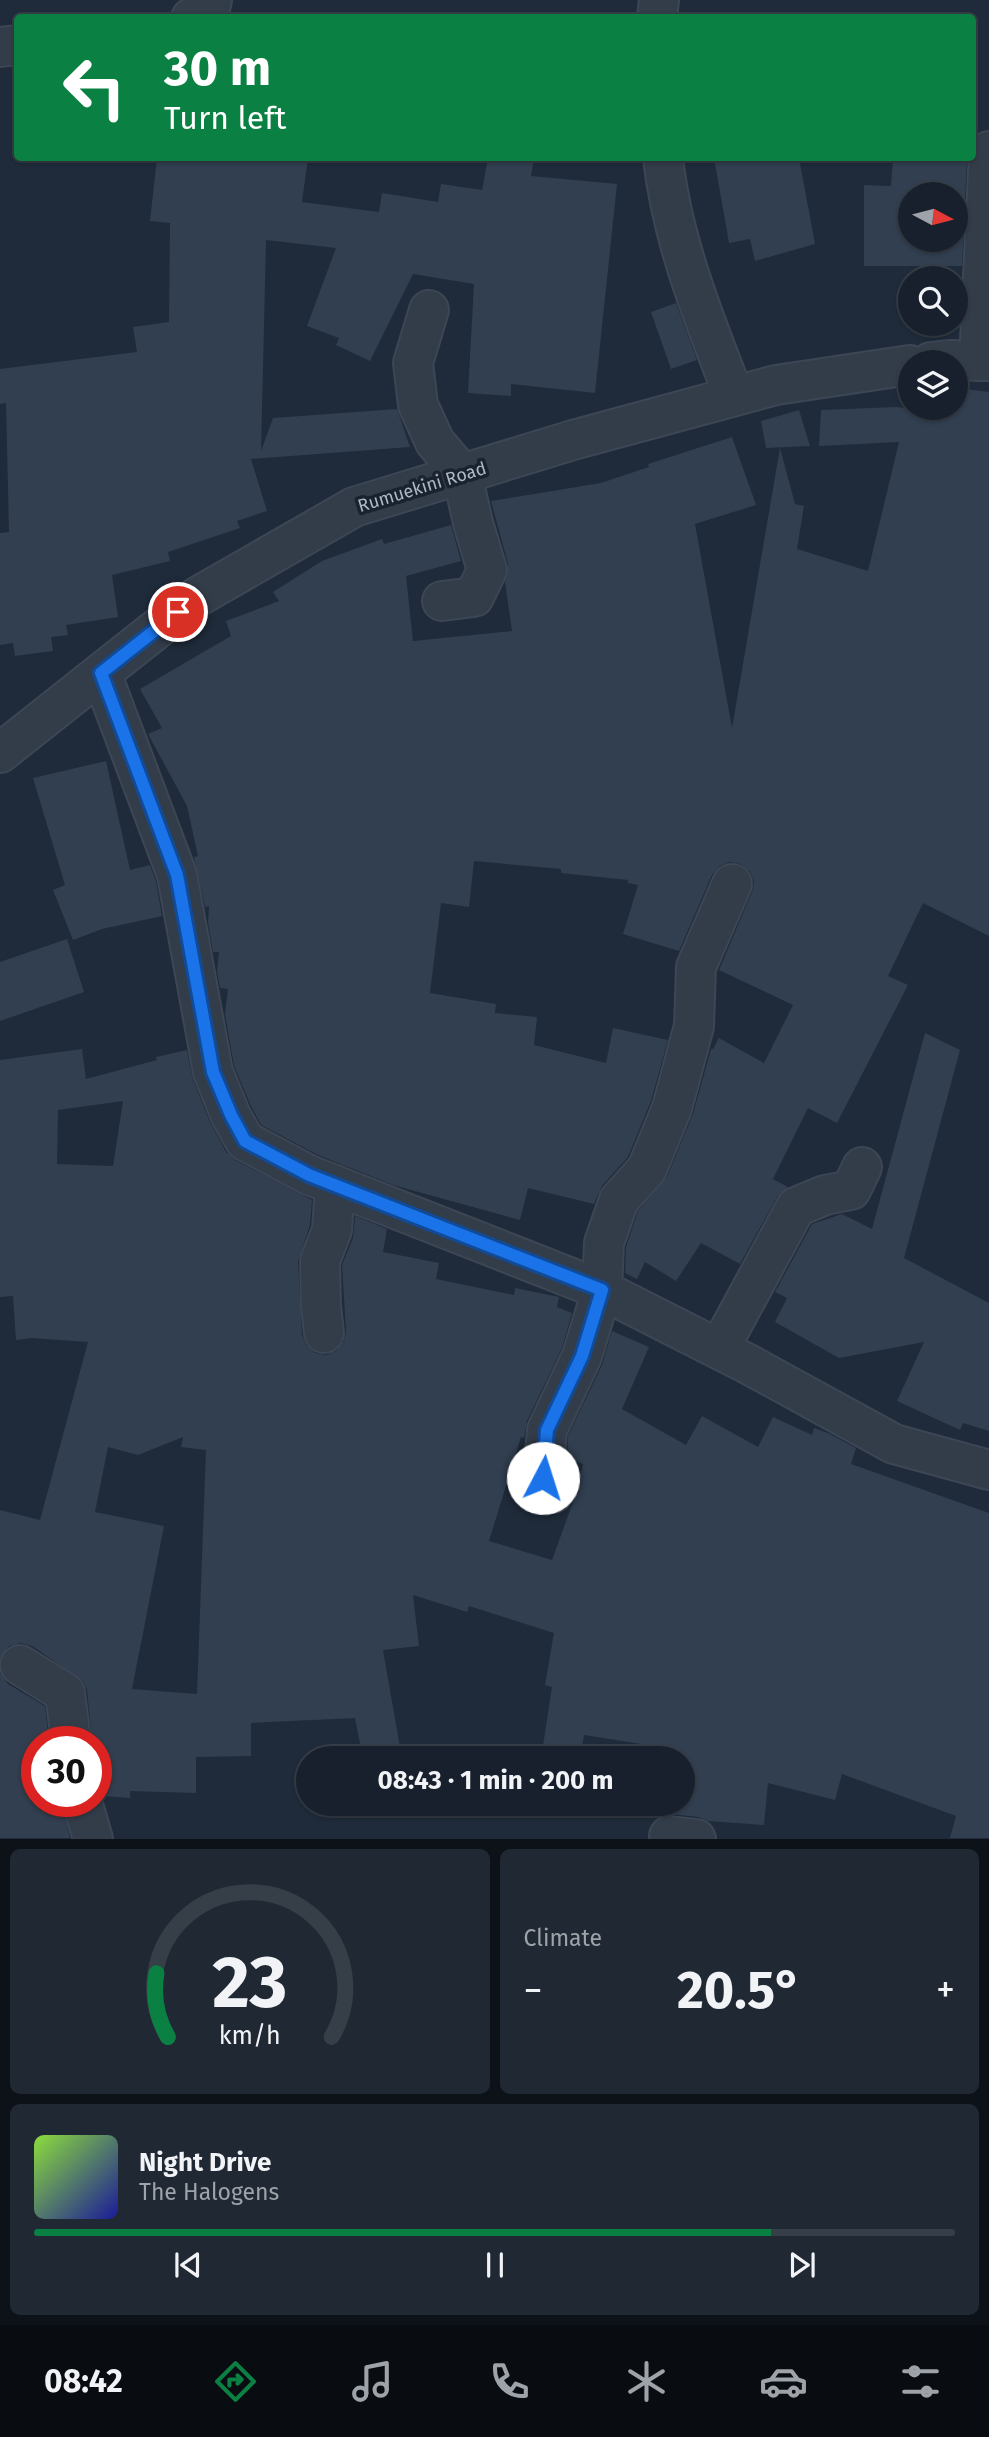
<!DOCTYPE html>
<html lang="en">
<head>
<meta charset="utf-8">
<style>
  body { margin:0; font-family:"Fira Sans",sans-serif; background:#202834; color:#f1f3f6; height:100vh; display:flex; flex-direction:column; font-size:26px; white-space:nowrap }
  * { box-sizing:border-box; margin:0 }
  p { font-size:23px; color:#9ea3a9 }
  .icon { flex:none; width:38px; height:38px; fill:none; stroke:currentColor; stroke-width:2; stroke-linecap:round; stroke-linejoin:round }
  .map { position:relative; height:1839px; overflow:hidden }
  .side { display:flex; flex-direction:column; gap:10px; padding:10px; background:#0d1218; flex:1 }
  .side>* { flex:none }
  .hud { position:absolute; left:14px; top:14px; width:962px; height:147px; border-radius:7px; box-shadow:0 2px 5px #0004,0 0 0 2px #363e48; background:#0b8043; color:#fff; overflow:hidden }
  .needle { width:46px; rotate:97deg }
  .controls { position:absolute; left:898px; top:182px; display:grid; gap:14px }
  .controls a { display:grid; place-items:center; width:70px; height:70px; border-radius:50%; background:#17202c; box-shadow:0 2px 5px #0004,0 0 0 2px #363e48; font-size:35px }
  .speed { position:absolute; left:21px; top:1726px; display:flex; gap:14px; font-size:35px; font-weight:700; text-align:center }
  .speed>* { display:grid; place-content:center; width:91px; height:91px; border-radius:50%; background:#17202c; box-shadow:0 2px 5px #0004,0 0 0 2px #363e48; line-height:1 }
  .speed .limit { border:10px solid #d22; background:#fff; color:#111 }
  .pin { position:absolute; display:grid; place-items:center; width:60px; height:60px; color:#fff; margin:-30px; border:4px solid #fff; border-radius:50%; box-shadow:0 2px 7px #0007 }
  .me { position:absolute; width:77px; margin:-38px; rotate:5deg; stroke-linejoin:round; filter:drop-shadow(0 0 5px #0008) }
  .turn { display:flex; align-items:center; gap:24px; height:147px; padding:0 35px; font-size:32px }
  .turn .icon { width:91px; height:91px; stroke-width:2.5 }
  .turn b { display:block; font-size:49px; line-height:60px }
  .big { font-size:52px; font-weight:700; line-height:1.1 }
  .side .widget { flex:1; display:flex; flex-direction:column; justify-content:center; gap:10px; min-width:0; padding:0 24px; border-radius:10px; background:#202834 }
  .side .dial { align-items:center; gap:0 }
  .dial svg { height:182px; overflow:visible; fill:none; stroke:#363e48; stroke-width:7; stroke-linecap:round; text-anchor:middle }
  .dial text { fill:#f1f3f6; stroke:none }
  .song { display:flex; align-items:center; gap:21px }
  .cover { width:84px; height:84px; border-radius:10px; background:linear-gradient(135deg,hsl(90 70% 55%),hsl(240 70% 35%)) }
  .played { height:7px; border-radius:4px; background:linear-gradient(90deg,#0b8043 80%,#363e48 80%) }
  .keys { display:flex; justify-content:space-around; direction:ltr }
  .heat { display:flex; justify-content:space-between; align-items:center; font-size:38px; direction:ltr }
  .side .tiles { flex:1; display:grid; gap:10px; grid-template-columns:1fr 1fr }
  .widget:last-child { grid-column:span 2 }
  .trip { position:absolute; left:296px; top:1746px; width:399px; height:70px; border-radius:35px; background:#17202c; box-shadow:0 2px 5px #0004,0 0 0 2px #363e48; font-weight:700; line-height:70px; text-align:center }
  .tabs { display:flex; height:112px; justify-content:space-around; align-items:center; background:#090d12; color:#9ea3a9 }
  .tabs .icon { width:49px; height:49px }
  .tabs .on { color:#0b8043 }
  .tabs b { font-size:32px; color:#f1f3f6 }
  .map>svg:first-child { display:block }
</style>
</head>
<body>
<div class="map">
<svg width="989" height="1839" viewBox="0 0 989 1839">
  <rect width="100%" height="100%" fill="#1f2b3a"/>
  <g fill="#313f51" fill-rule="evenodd">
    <path d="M157,158H308L302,202L379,212L382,193L438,202L441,184L482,190L488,158H534L531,176L617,184L595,393L511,384V396L468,393L474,284L413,274L370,361L336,345L339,338L307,326L336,248L266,240L261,451L273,418L397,409L410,447L251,459L267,511L237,521L240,528L168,552L170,561L112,575L118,617L66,625L68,635L51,637L53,651L15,656L13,643L0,645V533L9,532L6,403L0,404V369L137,352L133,327L169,322L170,223L150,221Z"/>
    <path d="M714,158H799L815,244L755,261L750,239L729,243Z"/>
    <path d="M893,158H967L962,266H864V185L891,186ZM910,194H956V240H910Z"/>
    <path d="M676,303L697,360L671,369L651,312Z"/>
    <path d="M956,388L989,392V936L923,903L888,976L908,985L837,1123L808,1108L773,1179L788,1187L777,1197L740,1264L701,1243L676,1281L645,1262L637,1279L625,1273L626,1247L638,1211L667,1177L693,1114L711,1049H713L719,1038L764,1063L793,1005L719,970L752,892L754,882L750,872L740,864L730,862L720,866L712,875L679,951L623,934L638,885L628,883V880L561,873V869L474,861L469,907L441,903L430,993L496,1004L495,1013L537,1017L534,1045L606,1063L613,1028L668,1040L651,1101L628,1157L602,1186L594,1204L528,1188L520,1220L393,1185L318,1155L261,1125L251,1106L234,1066L225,1014L228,989L220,988L217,971L219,952H213L208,923L209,906L205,907L194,857L198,856L187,806L148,734L162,728L140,689L231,636L226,621L279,601L273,592L322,561L382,539L384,544L451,525L461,561L406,576L413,641L512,631L505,582L508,564L491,501L601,483L649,467L648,464L732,437L756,505L695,524L732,728L780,448L795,504L804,506L797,549L868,571L899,442L819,446L821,410L897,407L949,414L950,408H956Z"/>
    <path d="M799,410L810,446L766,448L761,421Z"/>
    <path d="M106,761L130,870L150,865L156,881L162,916L102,929L73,940L53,890L65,885L33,778Z"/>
    <path d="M67,939L84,992L0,1021V962Z"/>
    <path d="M925,1033L960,1050L904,1258L989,1303V1431L963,1423L960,1430L897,1401L924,1342L839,1358L775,1322L787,1298L775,1292L812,1224L842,1214L872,1229Z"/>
    <path d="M82,1049L86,1079L157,1060L156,1057L187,1050L193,1080L211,1124L226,1152L235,1160L312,1200L310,1225L298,1261L302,1335L306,1345L315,1353L326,1355L336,1351L344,1341L346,1331L342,1265L353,1238L355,1216L387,1229L383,1252L439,1263L436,1279L514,1295L515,1288L559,1297L557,1307L572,1313L562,1348L527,1421L524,1438L521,1437L489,1541L552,1560L573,1502L583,1464L567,1457L568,1436L602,1365L612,1331L649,1347L622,1409L686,1445L702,1416L758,1447L773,1417L812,1435L814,1428L828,1433L856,1448L851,1464L989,1513V1838H950L956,1816L842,1774L835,1800L768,1783L764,1825L708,1821L698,1817L671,1814L654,1816L657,1804H682V1759H665L667,1748L584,1735L580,1759H541L552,1687L545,1685L554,1633L469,1606L467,1612L413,1595L419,1646L383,1650L402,1759H363L355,1718L251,1723V1756L196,1757V1793L130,1791V1798L103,1796L96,1785V1741H92L87,1690L83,1681L32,1646L21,1643L9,1646L0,1658V1510L40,1520L88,1342L31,1338L16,1340L13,1296L0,1297V1060ZM123,1101L113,1166L57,1164L58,1110ZM183,1437L181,1447L206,1450L197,1694L132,1689L164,1526L95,1512L108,1447L138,1455Z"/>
    <path d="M0,1673L8,1684L45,1706L49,1741H37V1801H61L70,1838H0Z"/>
  </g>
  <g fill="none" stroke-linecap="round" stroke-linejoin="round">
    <defs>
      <g id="minor">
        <path d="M191,18L210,9L212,0"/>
        <path d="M657,18L659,0"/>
        <path d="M0,47L18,45"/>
        <path d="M663,158C672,240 704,319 734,396"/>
        <path d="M429,310L413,363L418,405L435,442L462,474L473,523L487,570L474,597L442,601"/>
        <path d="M979,361L989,151"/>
        <path d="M931,362L949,360L989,361"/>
        <path d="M101,673L177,875L213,1072L231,1116L245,1141L309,1175L602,1290L748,1364L894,1444L989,1470"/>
        <path d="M0,753L197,597L354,507L573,440L776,385L910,365"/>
        <path d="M324,1333L321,1306L320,1261L332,1230L335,1185"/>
        <path d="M719,1349L796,1207L825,1195L851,1190L862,1167"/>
        <path d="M553,1493L543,1478L547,1430L582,1356L602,1290L604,1243L619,1200L647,1169L672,1108L694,1026L696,967L732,884"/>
        <path d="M20,1665L65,1693L71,1741"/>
        <path d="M82,1801L93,1839"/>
        <path d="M669,1836L696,1839"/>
      </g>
    </defs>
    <use href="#minor" stroke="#3c4654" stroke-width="42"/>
    <use href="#minor" stroke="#333d4a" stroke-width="38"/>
  </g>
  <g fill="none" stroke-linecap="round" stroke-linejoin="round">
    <defs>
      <path id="route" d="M178,612L101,673L177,875L213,1072L231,1115L245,1141L309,1175L602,1290L582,1356L547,1430L543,1478"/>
    </defs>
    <use href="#route" stroke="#114b97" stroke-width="18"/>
    <use href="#route" stroke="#1a73e8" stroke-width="12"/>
  </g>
  <g text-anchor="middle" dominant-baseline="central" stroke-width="7" stroke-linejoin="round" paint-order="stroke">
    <g font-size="18" fill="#adb8c7" stroke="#19222e">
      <text transform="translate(422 487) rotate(-17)">Rumuekini Road</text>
    </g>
  </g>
</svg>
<div class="controls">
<a><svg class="needle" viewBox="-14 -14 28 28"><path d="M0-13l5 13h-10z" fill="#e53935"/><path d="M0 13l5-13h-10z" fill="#9ea3a9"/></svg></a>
<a><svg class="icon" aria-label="search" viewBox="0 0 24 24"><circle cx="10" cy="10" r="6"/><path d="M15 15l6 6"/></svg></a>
<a><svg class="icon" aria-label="layers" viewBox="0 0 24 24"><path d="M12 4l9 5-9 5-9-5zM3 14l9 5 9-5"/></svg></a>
</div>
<div class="speed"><div class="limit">30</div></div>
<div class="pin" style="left:178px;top:612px;background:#d93025"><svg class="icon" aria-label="arrive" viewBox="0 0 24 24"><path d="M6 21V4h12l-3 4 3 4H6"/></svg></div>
<svg class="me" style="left:543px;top:1478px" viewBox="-20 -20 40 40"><circle r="19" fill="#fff"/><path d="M0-13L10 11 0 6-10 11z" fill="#1a73e8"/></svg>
<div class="trip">08:43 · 1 min · 200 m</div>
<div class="hud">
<div class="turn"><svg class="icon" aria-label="left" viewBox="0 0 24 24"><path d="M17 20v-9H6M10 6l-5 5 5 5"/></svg><div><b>30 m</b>Turn left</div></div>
</div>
</div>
<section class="side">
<div class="tiles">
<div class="widget dial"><svg viewBox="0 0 100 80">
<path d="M14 69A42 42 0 1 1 86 69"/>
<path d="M14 69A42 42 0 0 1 9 41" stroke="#0b8043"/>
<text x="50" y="56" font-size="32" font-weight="700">23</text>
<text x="50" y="72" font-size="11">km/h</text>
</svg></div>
<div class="widget"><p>Climate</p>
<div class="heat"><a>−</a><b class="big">20.5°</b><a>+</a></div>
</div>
<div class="widget">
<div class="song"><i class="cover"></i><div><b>Night Drive</b><p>The Halogens</p></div></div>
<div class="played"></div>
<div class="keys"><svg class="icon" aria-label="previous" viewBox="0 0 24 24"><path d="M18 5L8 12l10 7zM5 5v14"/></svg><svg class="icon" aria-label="pause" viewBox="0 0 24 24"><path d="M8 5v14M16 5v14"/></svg><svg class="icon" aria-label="next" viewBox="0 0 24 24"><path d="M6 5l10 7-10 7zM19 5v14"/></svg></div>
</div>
</div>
</section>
<nav class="tabs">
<b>08:42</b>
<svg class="icon on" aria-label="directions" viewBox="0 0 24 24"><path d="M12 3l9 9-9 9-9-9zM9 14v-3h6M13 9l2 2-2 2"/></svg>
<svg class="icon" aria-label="music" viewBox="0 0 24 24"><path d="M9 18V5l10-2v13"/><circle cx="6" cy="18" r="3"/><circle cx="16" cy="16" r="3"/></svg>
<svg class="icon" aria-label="phone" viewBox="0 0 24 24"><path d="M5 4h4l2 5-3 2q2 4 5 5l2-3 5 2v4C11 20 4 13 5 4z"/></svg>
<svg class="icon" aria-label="climate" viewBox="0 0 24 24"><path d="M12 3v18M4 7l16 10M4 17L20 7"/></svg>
<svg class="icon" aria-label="car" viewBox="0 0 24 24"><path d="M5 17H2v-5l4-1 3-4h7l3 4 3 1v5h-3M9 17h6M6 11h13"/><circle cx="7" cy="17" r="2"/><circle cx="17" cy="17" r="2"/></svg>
<svg class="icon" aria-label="filters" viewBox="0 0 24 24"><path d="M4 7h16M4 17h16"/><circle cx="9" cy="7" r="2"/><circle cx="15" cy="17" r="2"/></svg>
</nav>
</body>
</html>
